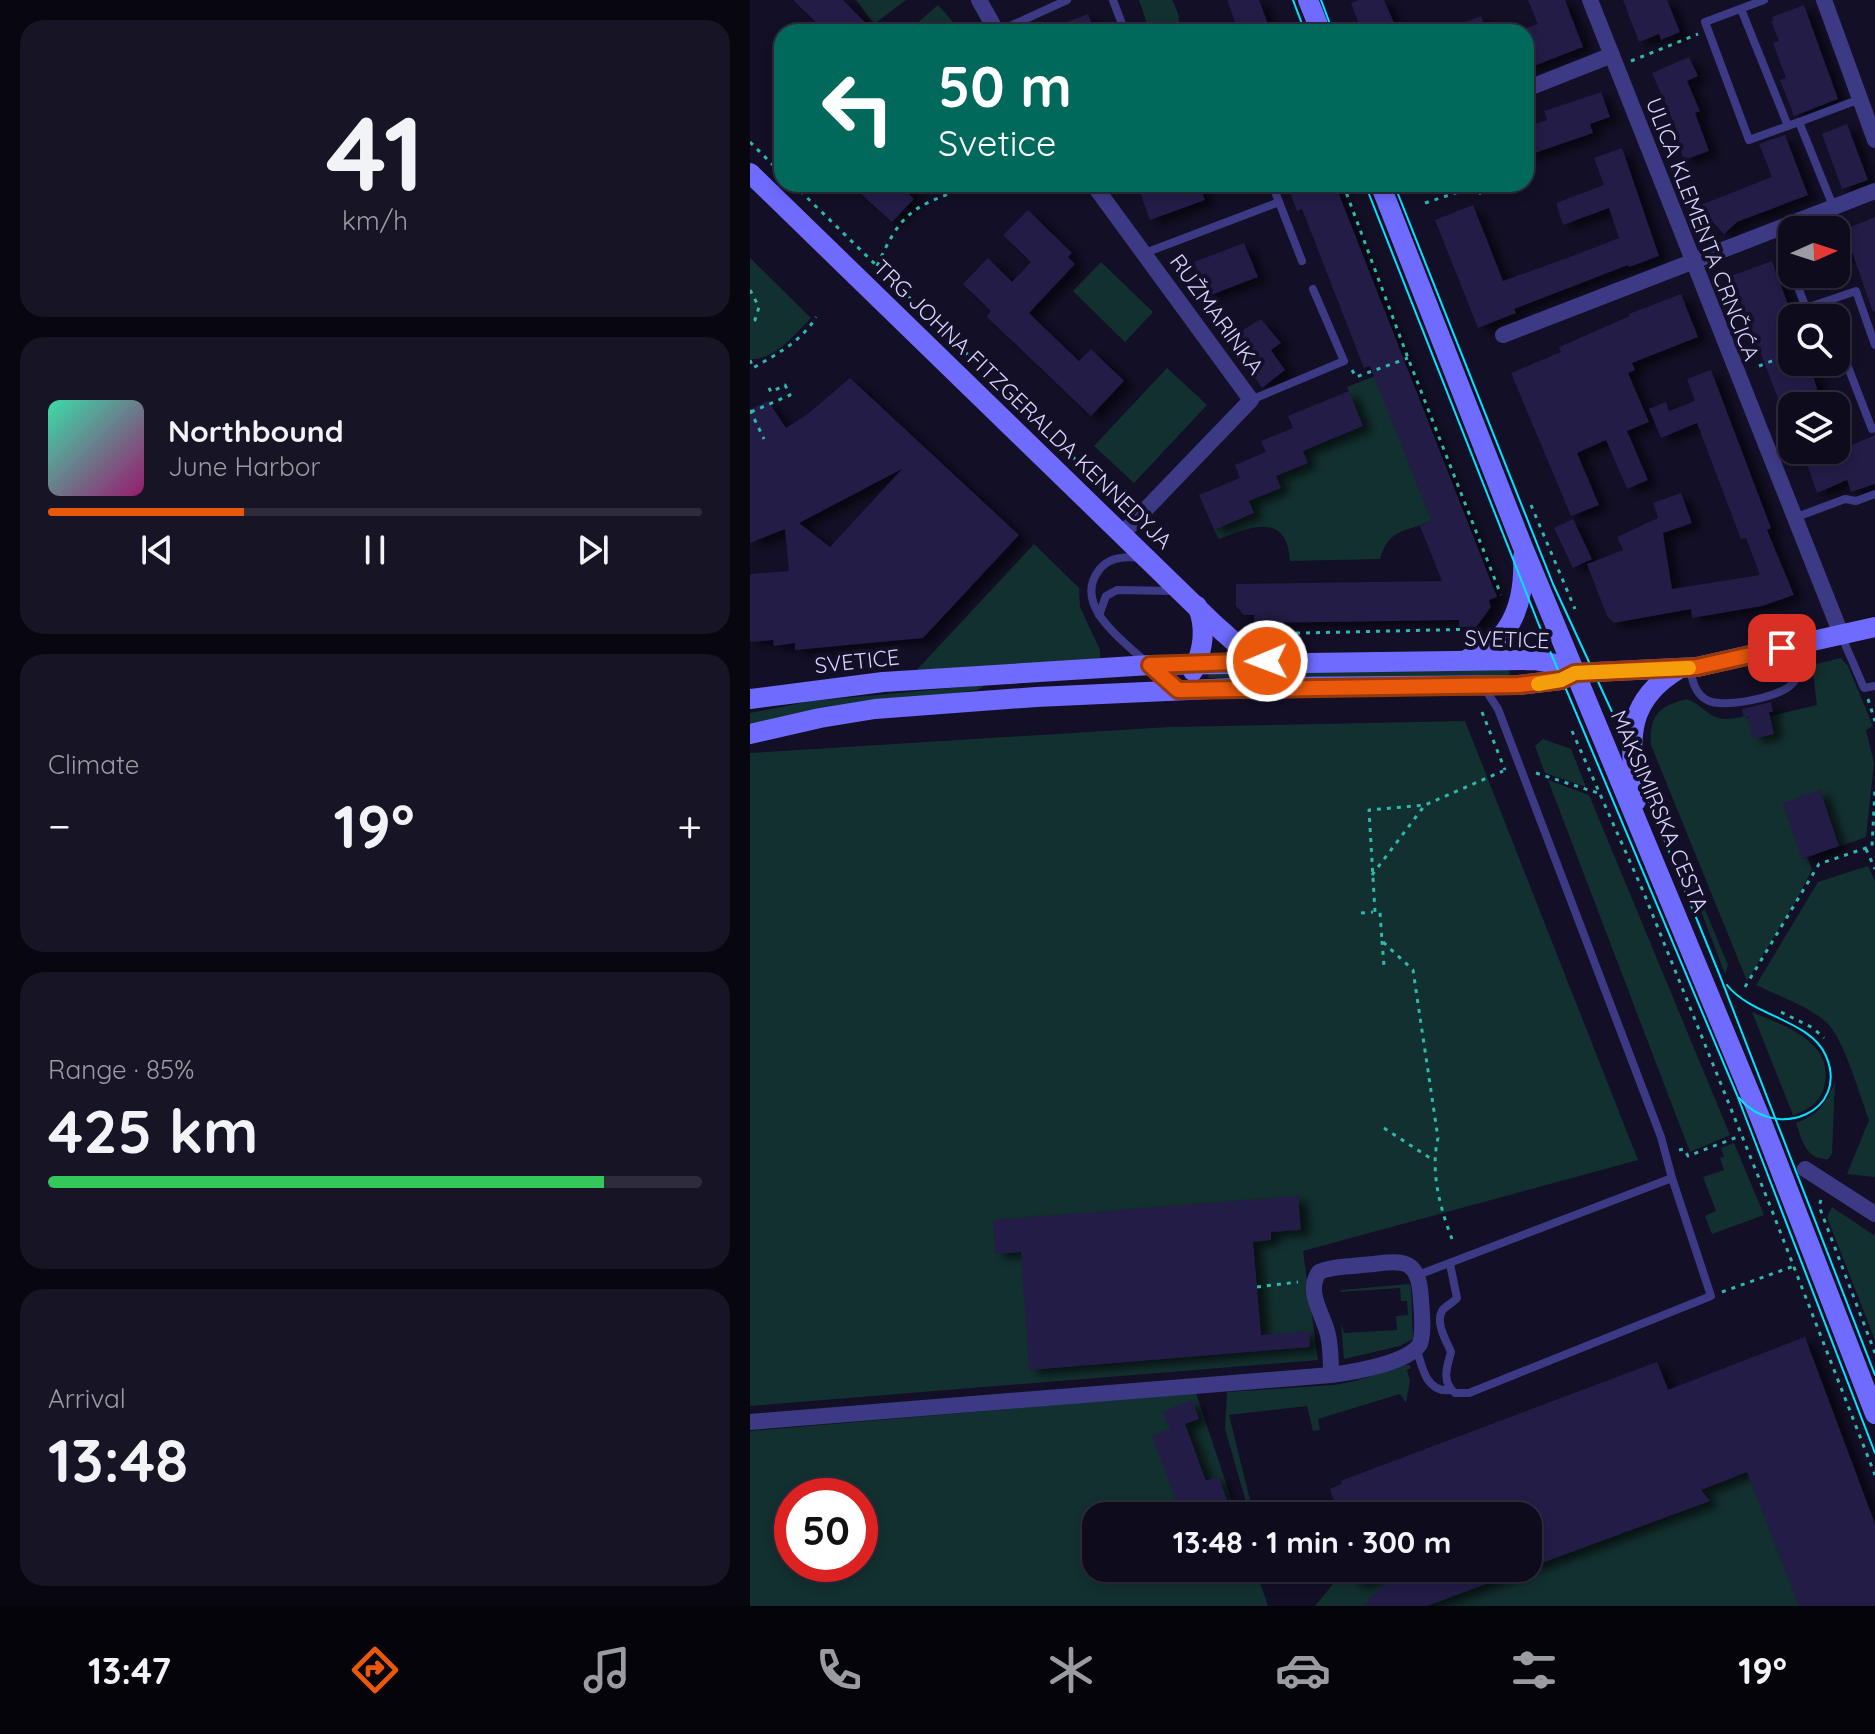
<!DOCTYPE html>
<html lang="en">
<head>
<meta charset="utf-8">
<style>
  body { margin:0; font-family:Quicksand,sans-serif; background:#171425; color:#f1f3f6; height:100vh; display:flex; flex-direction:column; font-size:30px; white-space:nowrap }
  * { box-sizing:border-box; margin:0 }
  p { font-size:26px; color:#9b9ba3 }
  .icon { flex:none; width:44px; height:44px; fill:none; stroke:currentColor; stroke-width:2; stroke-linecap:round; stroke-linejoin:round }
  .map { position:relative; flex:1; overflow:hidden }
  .side { display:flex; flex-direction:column; gap:20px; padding:20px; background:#08060f; width:750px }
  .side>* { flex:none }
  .guide { position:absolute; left:24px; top:24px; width:760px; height:168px; border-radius:24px; box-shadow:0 4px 12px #0003,0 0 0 2px #2e2b3b; background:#00695c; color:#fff; overflow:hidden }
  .needle { width:52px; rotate:87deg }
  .controls { position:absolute; left:1028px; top:216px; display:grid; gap:16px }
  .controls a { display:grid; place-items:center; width:72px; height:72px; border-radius:16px; background:#0e0b1c; box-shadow:0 4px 12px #0003,0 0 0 2px #2e2b3b; font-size:40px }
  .speed { position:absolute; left:24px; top:1478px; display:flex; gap:16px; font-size:40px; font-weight:700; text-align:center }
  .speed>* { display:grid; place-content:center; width:104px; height:104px; border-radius:50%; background:#0e0b1c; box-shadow:0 4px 12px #0003,0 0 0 2px #2e2b3b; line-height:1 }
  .speed .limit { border:12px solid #d22; background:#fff; color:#111 }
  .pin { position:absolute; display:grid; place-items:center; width:68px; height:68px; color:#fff; margin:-34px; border-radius:16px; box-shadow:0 4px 12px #0006 }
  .me { position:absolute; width:88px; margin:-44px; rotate:269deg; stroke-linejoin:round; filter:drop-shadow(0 0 6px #0008) }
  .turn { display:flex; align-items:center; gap:28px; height:168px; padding:0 32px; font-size:36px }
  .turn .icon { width:104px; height:104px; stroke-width:2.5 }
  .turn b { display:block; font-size:56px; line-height:68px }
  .big { font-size:60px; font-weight:800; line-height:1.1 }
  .side .tile { flex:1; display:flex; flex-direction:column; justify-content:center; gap:12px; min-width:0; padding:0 28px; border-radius:24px; background:#171425 }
  .side .dial { align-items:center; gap:0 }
  .dial b { font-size:104px; line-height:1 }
  .song { display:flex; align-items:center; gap:24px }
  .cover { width:96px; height:96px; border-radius:12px; background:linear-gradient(135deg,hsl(160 70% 55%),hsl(320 70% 35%)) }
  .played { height:8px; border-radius:4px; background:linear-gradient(90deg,#ea580c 30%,#2e2b3b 30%) }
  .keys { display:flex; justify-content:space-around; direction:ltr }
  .heat { display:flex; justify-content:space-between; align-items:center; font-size:44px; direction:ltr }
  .charge { height:12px; border-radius:6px; background:linear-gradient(90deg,#34c759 85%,#2e2b3b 0) }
  .trip { position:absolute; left:332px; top:1502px; width:460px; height:80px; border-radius:24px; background:#0e0b1c; box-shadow:0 4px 12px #0003,0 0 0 2px #2e2b3b; font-weight:800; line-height:80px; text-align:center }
  .tab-bar { display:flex; height:128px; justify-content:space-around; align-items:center; background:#06040b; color:#9b9ba3 }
  .tab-bar .icon { width:56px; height:56px }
  .tab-bar .active { color:#ea580c }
  .tab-bar b { font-size:36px; color:#f1f3f6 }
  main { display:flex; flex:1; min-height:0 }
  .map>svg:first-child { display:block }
</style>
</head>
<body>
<main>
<section class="side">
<div class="tile dial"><b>41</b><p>km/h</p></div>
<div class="tile">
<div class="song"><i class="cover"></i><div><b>Northbound</b><p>June Harbor</p></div></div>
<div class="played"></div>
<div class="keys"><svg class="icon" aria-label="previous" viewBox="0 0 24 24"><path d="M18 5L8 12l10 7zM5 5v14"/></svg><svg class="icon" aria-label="pause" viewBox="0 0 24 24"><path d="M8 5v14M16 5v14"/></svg><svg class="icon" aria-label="next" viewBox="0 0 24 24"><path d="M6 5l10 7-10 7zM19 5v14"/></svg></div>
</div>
<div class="tile"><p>Climate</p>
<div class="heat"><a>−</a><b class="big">19°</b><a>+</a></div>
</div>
<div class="tile"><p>Range · 85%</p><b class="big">425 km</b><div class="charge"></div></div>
<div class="tile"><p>Arrival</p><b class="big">13:48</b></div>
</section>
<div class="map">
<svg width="1125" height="1606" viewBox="0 0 1125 1606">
  <defs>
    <filter id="shadow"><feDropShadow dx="9" dy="5" stdDeviation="4" flood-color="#0009"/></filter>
  </defs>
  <rect width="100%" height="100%" fill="#130f26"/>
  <g fill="#12302f" fill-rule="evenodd">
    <path d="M106,0H156L124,24Z"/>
    <path d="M389,0H422C427,11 434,22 424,32H400Z"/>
    <path d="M188,5L212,32H157Z"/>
    <path d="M0,258L61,318C45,334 24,361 0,359Z"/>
    <path d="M351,262L403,312L375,342L323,291Z"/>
    <path d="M417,368L457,405L384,483L344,446Z"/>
    <path d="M625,376L682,521C655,532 639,528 630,559L540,561C537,511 500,527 469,539L464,530L504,513L499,501L530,488L526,476L557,463L553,451L613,426L597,387Z"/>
    <path d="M284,544L329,588L330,607L350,650V660L162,675Z"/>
    <path d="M1091,658L1098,666L1123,726L1116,730L1124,763L1116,837L1089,847L1070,790L1052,859L1057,857L1062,869L1046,901L997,981L901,745C899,715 909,706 937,699C960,709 961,726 994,716L1024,734L1020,716L1067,705L1063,672L1066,664Z"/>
    <path d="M759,669L760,675L459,678L458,674Z"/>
    <path d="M234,685L233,687L227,690L0,724V713L62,701Z"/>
    <path d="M715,721L888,1160L553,1251L568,1360L0,1406V753L419,727Z"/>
    <path d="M793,739L821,749L836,787L795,773L785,746Z"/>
    <path d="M798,780L839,795L980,1135L940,1152Z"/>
    <path d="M931,859L936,864L978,965L975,974Z"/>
    <path d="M1118,866L1125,881V1177L1097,1174L1119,1120C1110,1096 1094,1039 1077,1023C1061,1007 1026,995 1006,985L1068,882Z"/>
    <path d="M1002,1012C1034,1026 1086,1042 1074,1087C1070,1103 1057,1111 1043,1115Z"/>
    <path d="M1085,1081L1082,1154L1078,1159C1056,1160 1052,1140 1046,1123C1068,1115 1077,1104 1085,1081Z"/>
    <path d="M984,1143L1014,1215L962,1234L955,1216L966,1211L953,1177L974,1170L970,1158L974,1157L971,1148Z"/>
    <path d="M1082,1207L1125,1236V1340L1077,1217Z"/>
    <path d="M659,1284L661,1287L663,1339L650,1346L594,1359L591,1323L594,1333L647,1330L646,1316L658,1315L657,1301H651L650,1288L590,1292L591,1290Z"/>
    <path d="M1055,1337L1125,1524V1606H565L596,1568H778V1516H590L580,1489L592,1484L591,1481L907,1362L919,1390Z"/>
    <path d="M655,1365H659L661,1368L657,1370L660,1381L656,1403L650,1394L568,1419L570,1430L563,1431L557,1406L479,1415L504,1516H500L475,1429L477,1392L584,1385L605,1381Z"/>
    <path d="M446,1393L487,1516H346V1568H505L518,1606H0V1431ZM42,1496H110V1564H42Z"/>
  </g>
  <g fill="#241b47" fill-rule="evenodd" filter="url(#shadow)">
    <path d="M43,0H93L125,32H76Z"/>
    <path d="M477,0H509L521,32H489Z"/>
    <path d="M608,0H634L648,32H612L601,3Z"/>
    <path d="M778,0H815L833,47L776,69V28L788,24Z"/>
    <path d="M873,0H917L930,32L911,40L909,34L889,42Z"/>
    <path d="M1054,5L1088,99L1044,116L1030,80L1036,78L1023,43L1029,41L1021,21L1024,20L1022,17Z"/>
    <path d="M338,14L345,32H294V31Z"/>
    <path d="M731,16L737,32H692V31Z"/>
    <path d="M939,57L948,76L937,81L950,111L945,113L959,151L934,160L925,137L929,135L902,73Z"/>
    <path d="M851,92L860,117L840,124L843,133L776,156V127L797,120L794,111Z"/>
    <path d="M1097,124L1118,180L1092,189L1072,134Z"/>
    <path d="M1035,135L1058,195L987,222L974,234L948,206L1022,177L1009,144Z"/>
    <path d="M872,148L909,256L879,267L878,265L764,309L766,313L728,328L685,220L723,205L753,281L820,257L869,238L859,208L813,225L806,203L854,185L844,158Z"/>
    <path d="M100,184H167L158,193L164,199L142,222Z"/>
    <path d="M387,184H449L455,200L400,220Z"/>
    <path d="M537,184H585L747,597L739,600L741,607L726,627H709V620L504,623V615H494L486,606V584L692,581L670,526L682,521L620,366L614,368L552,209L547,211Z"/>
    <path d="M278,210L322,253L318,257L325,264L279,313L329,361L341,349L374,381L341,416L237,317L241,311L213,284L238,258L262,282L281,262L253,235Z"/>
    <path d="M1125,217V311L1123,312L1102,252L1086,257V233Z"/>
    <path d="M494,243L508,277L458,296L444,262Z"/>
    <path d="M1022,261L1042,315V371L1060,365L1072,406H1031L981,276Z"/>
    <path d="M931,294L948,337L882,363L885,370L878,373L899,422L877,431L898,480L877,489L856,440L827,453L849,505L821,516L761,373L811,352L809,347L880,316L879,314Z"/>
    <path d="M511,319L531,343L521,350L535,370L512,388L478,339Z"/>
    <path d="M961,370L1021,528L1017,530L1044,595L1012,606L942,618L941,609L864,623L857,616L837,564L873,550L867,537L908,518L903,503L931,493L942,523L913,533L922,589L1010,575L996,538L991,539L947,423L911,438L899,409L916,402L919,411L945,401L937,379Z"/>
    <path d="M100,378L269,535L173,638L45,650V643L24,646L23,640L0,642V574L39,571L35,529L0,543V410L18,401L36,428L59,413ZM152,469L80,547L49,523Z"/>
    <path d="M599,391L613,426L553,451L558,463L526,476L531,488L499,501L504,513L464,530L449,495L490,478L485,465L516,452L511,441L543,428L538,416Z"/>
    <path d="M1125,435V484L1101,492L1097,480L1067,493L1052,450L1088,451Z"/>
    <path d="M823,519L842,559L823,568L804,528Z"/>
    <path d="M1021,702L1023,712H1019L1024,734L1003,739L998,717L994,718L992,709Z"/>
    <path d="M1070,790L1089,846L1052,859L1033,803Z"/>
    <path d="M548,1196L551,1230L521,1232V1240L503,1242L511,1335L559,1331L560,1347L279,1370L271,1252L245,1254L243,1220Z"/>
    <path d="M1055,1337L1125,1524V1606H1049L997,1472L951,1490L960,1501L778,1568V1516H590L580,1489L593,1484L591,1481L907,1362L918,1390Z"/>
    <path d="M442,1400L449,1419L435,1424L456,1481L468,1476L483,1516H432L402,1436L420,1429L413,1411Z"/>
    <path d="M598,1568H773V1570L677,1606H613L647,1570L605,1585Z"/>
  </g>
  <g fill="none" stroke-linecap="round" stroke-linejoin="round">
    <g stroke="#2fb8b0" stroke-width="3" stroke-dasharray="4 6" stroke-linecap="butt">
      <path d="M881,61L948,34"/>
      <path d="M0,142L32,174"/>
      <path d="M43,184L375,508"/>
      <path d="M593,184L658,358L751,595"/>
      <path d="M675,203L727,186L733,199"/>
      <path d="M127,266C150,215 160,207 213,189"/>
      <path d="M0,290L9,307L5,320L0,324"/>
      <path d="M0,360L3,368C27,354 52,341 66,317"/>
      <path d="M1009,366L1042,353"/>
      <path d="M602,370L606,377L658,358"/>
      <path d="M0,410L14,439"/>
      <path d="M1,412L40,395L35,385L21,392L17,384"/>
      <path d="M781,505L825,609"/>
      <path d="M506,634L730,629"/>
      <path d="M1118,699L1125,721"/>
      <path d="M732,712L755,770"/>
      <path d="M822,731L893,891L1019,1203L1125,1475"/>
      <path d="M786,773L851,794"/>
      <path d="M1116,849L1125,869"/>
      <path d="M622,875L675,805"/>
      <path d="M611,913L623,912"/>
      <path d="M632,941L634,966"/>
      <path d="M995,987L1069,864L1122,846L1125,790"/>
      <path d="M1031,1012L1063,1028L1074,1038"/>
      <path d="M634,1128L683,1160"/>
      <path d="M929,1150L934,1149L938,1156L990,1136"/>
      <path d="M1071,1200L1069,1206L1125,1353"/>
      <path d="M702,1239C690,1208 680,1171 688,1138L663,970L632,941L630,912H625L619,810L675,805L753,771"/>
      <path d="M507,1287L548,1282"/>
      <path d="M972,1292L1044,1266"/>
    </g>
    <g stroke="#3d3a85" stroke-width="8">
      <path d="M363,0L375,32"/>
      <path d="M1014,0L955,22L999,140L1049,122"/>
      <path d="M991,9L1038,126"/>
      <path d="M247,32L317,0"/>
      <path d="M522,184L552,261"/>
      <path d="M1083,206L1049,122L1110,99"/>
      <path d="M1027,230L1042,272"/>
      <path d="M395,253L529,202"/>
      <path d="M1043,274L1056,308"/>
      <path d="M1056,308L1106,291L1125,345"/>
      <path d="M1056,308L1075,314L1078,318"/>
      <path d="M1086,336L1122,429L1125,428"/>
      <path d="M501,400L594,361L563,289"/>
      <path d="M1044,518L1095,499L1106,501L1125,494"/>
      <path d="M389,558C374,556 359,557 349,570C322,605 373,641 395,661C405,669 413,678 423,686"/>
      <path d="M349,615L356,596L367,590L424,591"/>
      <path d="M1091,635L1114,688L1125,686"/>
      <path d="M940,668C942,680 945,694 957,700C973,709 1029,697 1041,685C1052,674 1054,659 1059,645"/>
      <path d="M700,1264L707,1298C703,1303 695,1306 692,1311C685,1323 697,1342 701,1352C697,1367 691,1381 705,1393H719L961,1296L922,1178L911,1137L748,709L735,689"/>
      <path d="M668,1275L922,1178"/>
      <path d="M667,1350C672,1368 677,1393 700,1390"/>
    </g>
    <g stroke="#3d3a85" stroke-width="16">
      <path d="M229,0L247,32"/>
      <path d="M840,0L1091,634"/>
      <path d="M1074,0L1125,140"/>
      <path d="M776,89L862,55"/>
      <path d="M343,184L501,400L373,533"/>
      <path d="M753,335L1125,191"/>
      <path d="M1055,1169L1125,1214"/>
      <path d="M0,1422L581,1375C604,1372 658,1363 670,1344C674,1331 672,1315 671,1301C669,1253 650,1262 612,1265C597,1267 582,1266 569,1272C555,1293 574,1315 578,1335C581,1348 581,1362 581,1375"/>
    </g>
    <g stroke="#6f6bff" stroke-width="20">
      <path d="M558,0L571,32"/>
      <path d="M0,173L463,623L491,648L513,660"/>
      <path d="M630,184L772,545L1009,1115L1125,1414"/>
      <path d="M719,658C763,641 775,600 773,557"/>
      <path d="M443,671C453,651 457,627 447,606"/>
      <path d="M825,673L947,667L1125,627"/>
      <path d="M0,699L133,682L400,665L784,660L812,665L825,673"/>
      <path d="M0,734L70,718L125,709L286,697L505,687L769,685L811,680L825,673"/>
      <path d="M886,801C881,743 872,703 929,669"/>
    </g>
    <g stroke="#00e5ff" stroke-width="2">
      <path d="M543,0L555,32"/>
      <path d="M571,0L583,32"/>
      <path d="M615,184L789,625L987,1095L1125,1453"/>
      <path d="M644,184L803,584L863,714L970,976L1125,1375"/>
      <path d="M977,985C1001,1016 1061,1020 1076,1056C1100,1112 1026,1142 989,1098"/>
    </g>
  </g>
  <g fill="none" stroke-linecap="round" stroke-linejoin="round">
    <defs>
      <path id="route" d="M517,661L400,665L428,690L769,685L811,680L825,673L947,667L1032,648"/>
    </defs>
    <use href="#route" stroke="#983908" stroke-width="20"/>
    <use href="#route" stroke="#ea580c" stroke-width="14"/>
    <path stroke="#f59e0b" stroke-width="14" d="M788,684L811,680L825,673L939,668"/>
  </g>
  <g text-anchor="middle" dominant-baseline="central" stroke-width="8" stroke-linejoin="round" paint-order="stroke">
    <g font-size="22" fill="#d9d4ff" stroke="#130f26">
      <text transform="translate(953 229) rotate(69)">ULICA KLEMENTA CRNČIĆA</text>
      <text transform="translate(467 314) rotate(54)">RUŽMARINKA</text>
      <text transform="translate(273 404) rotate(44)">TRG JOHNA FITZGERALDA KENNEDYJA</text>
      <text transform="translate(757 639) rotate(2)">SVETICE</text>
      <text transform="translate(107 661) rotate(-6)">SVETICE</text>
      <text transform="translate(910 811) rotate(67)">MAKSIMIRSKA CESTA</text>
    </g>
  </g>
</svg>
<div class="controls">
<a><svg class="needle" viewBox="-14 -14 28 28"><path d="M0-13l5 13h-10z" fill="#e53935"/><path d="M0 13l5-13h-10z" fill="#9b9ba3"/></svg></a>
<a><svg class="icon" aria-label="search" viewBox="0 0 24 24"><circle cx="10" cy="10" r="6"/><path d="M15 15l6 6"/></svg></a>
<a><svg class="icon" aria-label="layers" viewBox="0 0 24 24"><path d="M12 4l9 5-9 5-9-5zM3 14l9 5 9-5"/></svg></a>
</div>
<div class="speed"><div class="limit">50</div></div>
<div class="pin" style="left:1032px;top:648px;background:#d93025"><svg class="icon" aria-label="arrive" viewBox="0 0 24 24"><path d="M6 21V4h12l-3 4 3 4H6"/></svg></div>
<svg class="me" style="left:517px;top:661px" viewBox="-20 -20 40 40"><circle r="17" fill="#ea580c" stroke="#fff" stroke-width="3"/><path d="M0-11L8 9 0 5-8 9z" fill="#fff"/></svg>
<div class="trip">13:48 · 1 min · 300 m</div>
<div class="guide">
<div class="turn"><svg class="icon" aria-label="left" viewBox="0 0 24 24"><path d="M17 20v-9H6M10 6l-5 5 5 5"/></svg><div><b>50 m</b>Svetice</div></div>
</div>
</div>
</main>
<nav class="tab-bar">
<b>13:47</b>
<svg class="icon active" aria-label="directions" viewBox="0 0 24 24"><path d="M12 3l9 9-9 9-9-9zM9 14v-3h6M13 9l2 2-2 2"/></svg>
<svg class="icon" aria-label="music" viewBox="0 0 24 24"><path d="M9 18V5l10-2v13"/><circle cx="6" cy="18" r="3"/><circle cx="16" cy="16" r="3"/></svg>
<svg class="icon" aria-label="phone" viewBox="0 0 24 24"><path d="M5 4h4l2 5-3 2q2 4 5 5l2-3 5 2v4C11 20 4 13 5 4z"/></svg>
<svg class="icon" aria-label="climate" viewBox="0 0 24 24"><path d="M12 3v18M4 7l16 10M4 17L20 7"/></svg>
<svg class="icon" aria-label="car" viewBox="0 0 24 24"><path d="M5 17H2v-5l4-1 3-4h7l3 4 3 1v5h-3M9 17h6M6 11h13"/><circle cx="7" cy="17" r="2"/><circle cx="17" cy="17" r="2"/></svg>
<svg class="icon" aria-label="filters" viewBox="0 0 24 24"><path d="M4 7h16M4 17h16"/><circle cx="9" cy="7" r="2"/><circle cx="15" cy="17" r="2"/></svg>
<b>19°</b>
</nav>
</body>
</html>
